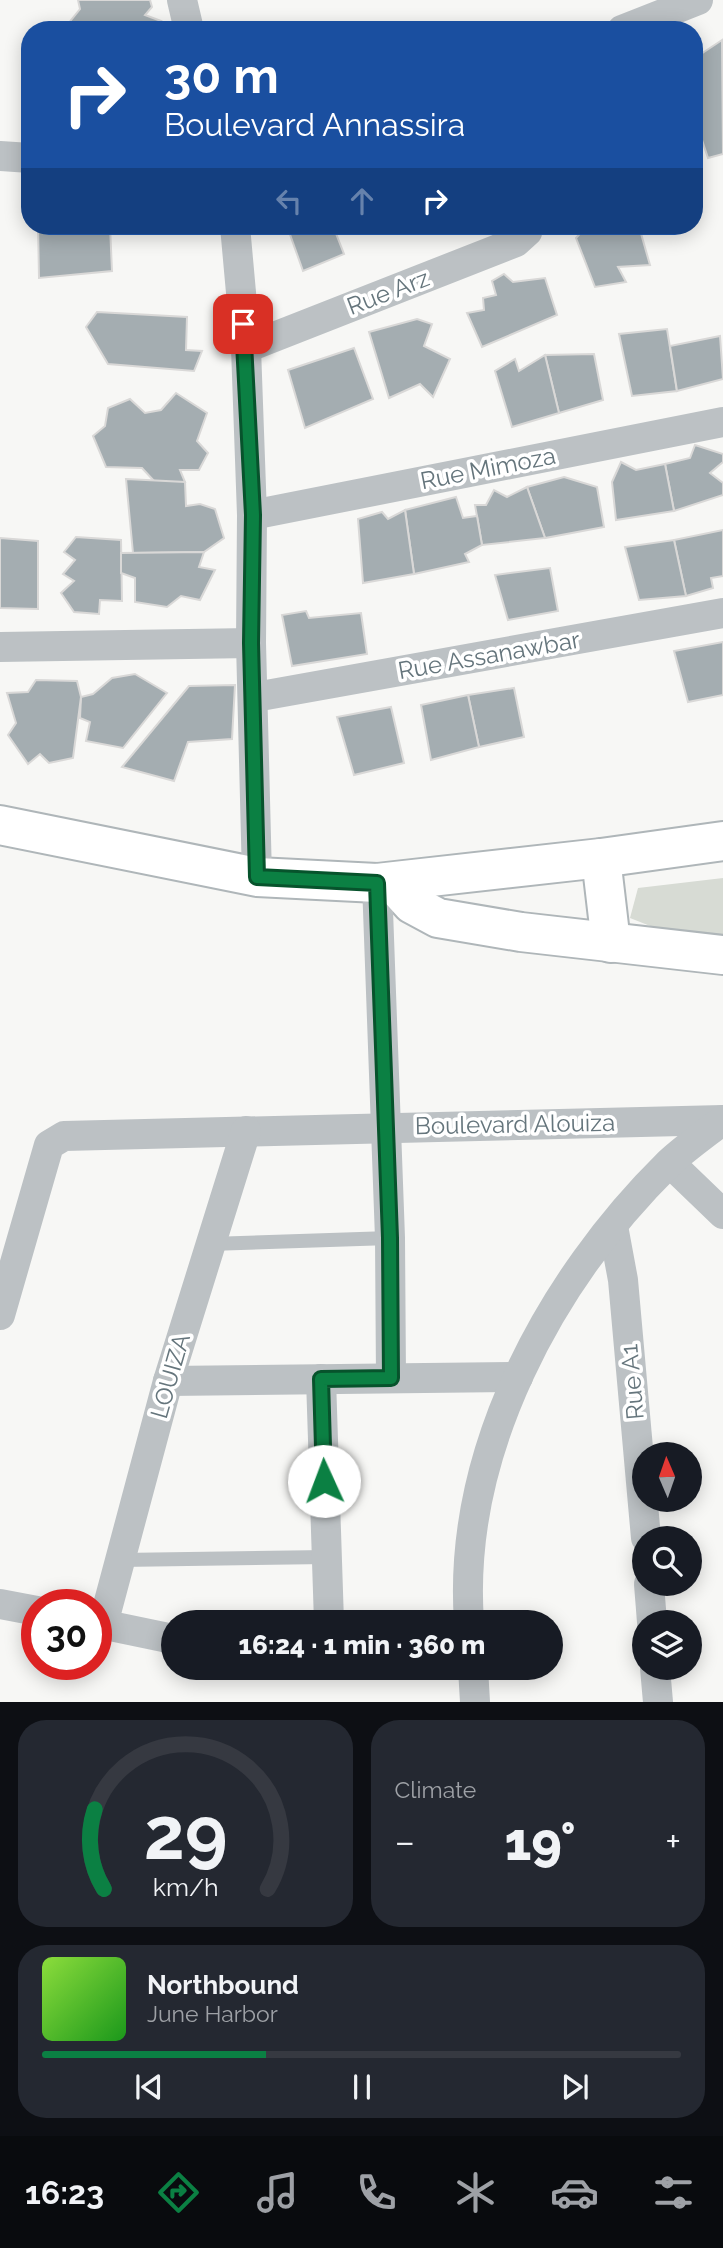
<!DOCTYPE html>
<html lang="en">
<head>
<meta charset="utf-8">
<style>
  body { margin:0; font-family:Raleway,sans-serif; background:#242831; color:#f1f3f6; height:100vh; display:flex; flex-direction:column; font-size:26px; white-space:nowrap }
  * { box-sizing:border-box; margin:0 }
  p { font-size:23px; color:#9ea1a6 }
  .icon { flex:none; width:38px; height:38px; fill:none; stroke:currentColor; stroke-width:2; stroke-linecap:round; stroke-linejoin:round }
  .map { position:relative; height:1702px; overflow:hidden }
  .panel { display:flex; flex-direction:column; gap:18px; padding:18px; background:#0d0f14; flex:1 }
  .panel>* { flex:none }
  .top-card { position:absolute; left:21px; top:21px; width:682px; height:214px; border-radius:28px; box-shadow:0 4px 18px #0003; background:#1a4fa0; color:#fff; overflow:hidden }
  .needle { width:46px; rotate:358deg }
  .buttons { position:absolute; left:632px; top:1442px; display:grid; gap:14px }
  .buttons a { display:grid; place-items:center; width:70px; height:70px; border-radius:50%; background:#171b24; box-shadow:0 4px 18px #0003; font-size:35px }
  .speed { position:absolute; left:21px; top:1589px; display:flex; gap:14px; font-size:35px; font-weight:700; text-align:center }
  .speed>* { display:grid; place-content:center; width:91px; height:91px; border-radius:50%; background:#171b24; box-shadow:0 4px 18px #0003; line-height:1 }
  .speed .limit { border:10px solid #d22; background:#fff; color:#111 }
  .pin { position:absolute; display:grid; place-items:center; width:60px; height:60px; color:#fff; margin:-30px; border-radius:14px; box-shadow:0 4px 10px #0006 }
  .me { position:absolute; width:77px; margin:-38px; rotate:358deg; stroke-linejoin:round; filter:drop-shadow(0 0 5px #0008) }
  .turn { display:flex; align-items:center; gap:24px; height:147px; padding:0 28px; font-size:32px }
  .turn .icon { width:91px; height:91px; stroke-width:2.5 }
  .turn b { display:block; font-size:49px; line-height:60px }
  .lanes { display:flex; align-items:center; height:66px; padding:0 28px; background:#0003; justify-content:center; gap:35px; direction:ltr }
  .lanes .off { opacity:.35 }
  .big { font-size:52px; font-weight:800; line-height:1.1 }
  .panel .widget { flex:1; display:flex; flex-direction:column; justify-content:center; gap:10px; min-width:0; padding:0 24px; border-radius:28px; background:#242831 }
  .panel .dial { align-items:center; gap:0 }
  .dial svg { height:182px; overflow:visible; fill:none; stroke:#363941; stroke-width:7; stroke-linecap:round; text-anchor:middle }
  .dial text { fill:#f1f3f6; stroke:none }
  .song { display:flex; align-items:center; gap:21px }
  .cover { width:84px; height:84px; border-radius:10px; background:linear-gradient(135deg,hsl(90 70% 55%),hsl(120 70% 35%)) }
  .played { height:7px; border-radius:4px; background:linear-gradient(90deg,#0b8043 35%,#363941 35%) }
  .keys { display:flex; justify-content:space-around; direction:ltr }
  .heat { display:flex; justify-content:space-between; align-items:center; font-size:38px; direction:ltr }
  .panel .tiles { flex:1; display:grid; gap:18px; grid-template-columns:1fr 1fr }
  .widget:last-child { grid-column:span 2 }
  .trip { position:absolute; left:161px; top:1610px; width:402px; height:70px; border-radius:35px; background:#171b24; box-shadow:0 4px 18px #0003; font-weight:800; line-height:70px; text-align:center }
  .dock { display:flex; height:112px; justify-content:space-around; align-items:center; background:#090b0e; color:#9ea1a6 }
  .dock .icon { width:49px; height:49px }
  .dock .on { color:#0b8043 }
  .dock b { font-size:32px; color:#f1f3f6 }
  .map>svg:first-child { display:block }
</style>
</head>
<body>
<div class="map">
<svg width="723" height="1702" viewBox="0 0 723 1702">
  <rect width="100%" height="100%" fill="#f7f7f5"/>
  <path fill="#d7dbd4" d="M723,878V938L673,935L630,918L638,888Z"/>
  <g fill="#a4adb1" stroke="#d9d8d7" stroke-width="2">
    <path d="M78,0H150L152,7L145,15L161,21L152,30H73L68,24L80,9Z"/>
    <path d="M722,40L723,154L708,158L695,119V58Z"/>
    <path d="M38,226H110L112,271L39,278Z"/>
    <path d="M287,226H333L344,254L303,271Z"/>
    <path d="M587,226H655L640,230L650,265L618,267L626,282L595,287L576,238Z"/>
    <path d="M504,274L513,282L545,278L557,315L482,347L467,313L484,310L483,298L496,295L492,281Z"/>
    <path d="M97,312L187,317L186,350L202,351L194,371L108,364L86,327Z"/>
    <path d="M417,319L432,324L424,346L450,359L433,397L420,384L389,398L369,332Z"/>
    <path d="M667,329L677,391L632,396L619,334Z"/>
    <path d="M720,336L723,379L677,391L670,346Z"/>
    <path d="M354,348L373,399L305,428L288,370Z"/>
    <path d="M594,354L603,400L559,413L545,355Z"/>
    <path d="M545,355L559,413L512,427L495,371L515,359L519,371Z"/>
    <path d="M176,393L207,413L197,441L208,453L199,470H180L185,482H155L142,468L106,467L93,436L105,426L108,408L130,399L145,413L161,410Z"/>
    <path d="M695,445L723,454V462L710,473L723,483V495L674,511L665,464L690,458Z"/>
    <path d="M621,462L636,470L665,464L674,511L616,520L612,482Z"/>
    <path d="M564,477L597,487L604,527L545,538L527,487Z"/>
    <path d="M126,479L185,482L186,506L200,504L215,509L224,538L204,552L133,553Z"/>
    <path d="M527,487L545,538L482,545L475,505H486L494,490L507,497Z"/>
    <path d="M456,497L463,518L477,516L482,545L465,554L469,562L414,574L405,510Z"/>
    <path d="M405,510L414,574L363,583L358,519L382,512L388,519Z"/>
    <path d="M723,530V576L711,578L713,588L686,596L674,540Z"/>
    <path d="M76,537L121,540L122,601L100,600L99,614L74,612L61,593L74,581L63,574L75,560L64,552Z"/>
    <path d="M0,538L38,541V609L0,608Z"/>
    <path d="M674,540L686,596L639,600L625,547Z"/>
    <path d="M204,552L199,567L215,570L200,600L181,596L167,607L135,602V578L121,573V553Z"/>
    <path d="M550,568L558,611L508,620L495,575Z"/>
    <path d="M306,611L309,618L361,613L367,654L292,666L282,615Z"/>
    <path d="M723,642V695L688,702L674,651Z"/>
    <path d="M135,674L167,693L123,748L86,741L90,722L80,718L81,697L93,694L112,678Z"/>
    <path d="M36,680L77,681L81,697L73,758L49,763L40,754L28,764L8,735L16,723L7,693L28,692Z"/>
    <path d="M235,685L232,739L188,742L174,781L122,767L189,686Z"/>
    <path d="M514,688L524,737L479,747L468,695Z"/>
    <path d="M468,695L479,747L431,760L421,705Z"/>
    <path d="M391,707L404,763L354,775L337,717Z"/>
  </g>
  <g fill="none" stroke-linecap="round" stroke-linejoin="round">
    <defs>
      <g id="secondary">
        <path d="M0,825L257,877L377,883L601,858L723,841"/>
        <path d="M601,858L611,943"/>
        <path d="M392,882L412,904L438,918L521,932L723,955"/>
      </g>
    </defs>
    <use href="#secondary" stroke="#afb6b9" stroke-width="42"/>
    <g stroke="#bcc1c4" stroke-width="14">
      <path d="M210,1244L390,1238"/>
      <path d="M120,1560L327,1557"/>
    </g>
    <g stroke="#bcc1c4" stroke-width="30">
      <path d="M182,0L189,30"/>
      <path d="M622,30L698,0"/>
      <path d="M0,156L30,158"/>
      <path d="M235,226L246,348L252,515L251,643L257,877"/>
      <path d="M246,348L516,242L527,232L526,226"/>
      <path d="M252,515L723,422"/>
      <path d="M0,647L251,643"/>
      <path d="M255,697L723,613"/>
      <path d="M377,883L390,1238L391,1378"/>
      <path d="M670,1163L723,1214"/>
      <path d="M613,1226L623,1280L646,1538"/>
      <path d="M0,1315L49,1145L64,1136L723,1120"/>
      <path d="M321,1379L329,1622"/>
      <path d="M168,1381L518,1377"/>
      <path d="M649,1584L652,1622"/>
      <path d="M0,1604L37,1611"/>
      <path d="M469,1622C457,1452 550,1280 669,1163C685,1148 705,1134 723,1120"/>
      <path d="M96,1623L173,1639"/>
      <path d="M103,1624L168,1381L246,1131"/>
      <path d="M473,1668L475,1702"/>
      <path d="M655,1668L658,1702"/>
    </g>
    <use href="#secondary" stroke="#fff" stroke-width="38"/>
  </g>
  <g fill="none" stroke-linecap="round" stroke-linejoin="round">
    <defs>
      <path id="route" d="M243,324L253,515L251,643L257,877L377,883L390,1238L391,1378L321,1379L324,1481"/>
    </defs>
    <use href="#route" stroke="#07532c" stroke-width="18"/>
    <use href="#route" stroke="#0b8043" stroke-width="12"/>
  </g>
  <g text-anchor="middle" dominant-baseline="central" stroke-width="7" stroke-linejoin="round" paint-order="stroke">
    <g font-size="24" fill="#65757c" stroke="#fff">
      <text transform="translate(388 292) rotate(-21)">Rue Arz</text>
      <text transform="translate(488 468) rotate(-11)">Rue Mimoza</text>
      <text transform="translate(489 655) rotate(-10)">Rue Assanawbar</text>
      <text transform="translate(515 1124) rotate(-1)">Boulevard Alouiza</text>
      <text transform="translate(170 1376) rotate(-74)">LOUIZA</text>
      <text transform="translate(632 1382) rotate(-95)">Rue A1</text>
    </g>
  </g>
</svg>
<div class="buttons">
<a><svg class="needle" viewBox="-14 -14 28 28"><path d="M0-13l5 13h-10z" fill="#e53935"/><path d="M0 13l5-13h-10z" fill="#9ea1a6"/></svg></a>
<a><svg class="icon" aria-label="search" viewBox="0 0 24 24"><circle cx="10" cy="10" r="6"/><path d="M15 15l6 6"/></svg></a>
<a><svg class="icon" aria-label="layers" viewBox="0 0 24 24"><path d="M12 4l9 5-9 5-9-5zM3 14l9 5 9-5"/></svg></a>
</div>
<div class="speed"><div class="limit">30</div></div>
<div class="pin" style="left:243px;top:324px;background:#d93025"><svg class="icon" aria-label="arrive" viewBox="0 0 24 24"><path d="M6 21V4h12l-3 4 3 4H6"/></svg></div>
<svg class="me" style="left:324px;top:1481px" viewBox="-20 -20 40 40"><circle r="19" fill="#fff"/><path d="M0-13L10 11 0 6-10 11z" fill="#0b8043"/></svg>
<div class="trip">16:24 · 1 min · 360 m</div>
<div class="top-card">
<div class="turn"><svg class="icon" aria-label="right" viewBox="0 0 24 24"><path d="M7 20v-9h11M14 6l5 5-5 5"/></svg><div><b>30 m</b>Boulevard Annassira</div></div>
<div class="lanes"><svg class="icon off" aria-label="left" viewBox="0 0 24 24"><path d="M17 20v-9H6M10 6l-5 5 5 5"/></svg><svg class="icon off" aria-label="ahead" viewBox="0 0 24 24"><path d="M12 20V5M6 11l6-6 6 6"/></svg><svg class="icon" aria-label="right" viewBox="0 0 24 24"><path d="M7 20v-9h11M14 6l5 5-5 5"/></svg></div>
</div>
</div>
<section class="panel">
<div class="tiles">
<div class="widget dial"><svg viewBox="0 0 100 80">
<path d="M14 69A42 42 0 1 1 86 69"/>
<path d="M14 69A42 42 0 0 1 10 34" stroke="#0b8043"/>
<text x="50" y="56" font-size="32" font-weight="700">29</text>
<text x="50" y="72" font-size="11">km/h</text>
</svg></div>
<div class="widget"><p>Climate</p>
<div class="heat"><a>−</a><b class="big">19°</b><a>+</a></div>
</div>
<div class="widget">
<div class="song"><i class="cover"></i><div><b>Northbound</b><p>June Harbor</p></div></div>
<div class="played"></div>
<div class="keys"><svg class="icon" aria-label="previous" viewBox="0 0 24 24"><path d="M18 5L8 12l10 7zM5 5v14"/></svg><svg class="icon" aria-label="pause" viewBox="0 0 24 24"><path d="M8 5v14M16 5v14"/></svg><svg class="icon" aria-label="next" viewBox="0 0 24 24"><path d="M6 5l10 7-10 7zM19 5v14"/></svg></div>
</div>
</div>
</section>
<nav class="dock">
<b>16:23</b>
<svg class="icon on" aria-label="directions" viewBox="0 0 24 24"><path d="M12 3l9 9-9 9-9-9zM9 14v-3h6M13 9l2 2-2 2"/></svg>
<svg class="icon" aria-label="music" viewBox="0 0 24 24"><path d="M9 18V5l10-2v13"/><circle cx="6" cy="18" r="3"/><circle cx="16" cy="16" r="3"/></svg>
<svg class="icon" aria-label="phone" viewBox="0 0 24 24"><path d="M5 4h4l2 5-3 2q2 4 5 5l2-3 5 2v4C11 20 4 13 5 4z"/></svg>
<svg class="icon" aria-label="climate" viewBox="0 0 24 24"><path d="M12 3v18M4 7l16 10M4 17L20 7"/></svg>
<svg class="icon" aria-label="car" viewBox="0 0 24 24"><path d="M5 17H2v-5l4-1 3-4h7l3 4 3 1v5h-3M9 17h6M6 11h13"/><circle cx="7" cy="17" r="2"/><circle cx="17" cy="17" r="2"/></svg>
<svg class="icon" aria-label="filters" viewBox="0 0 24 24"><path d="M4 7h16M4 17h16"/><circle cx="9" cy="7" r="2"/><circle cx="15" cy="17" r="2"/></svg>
</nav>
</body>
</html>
